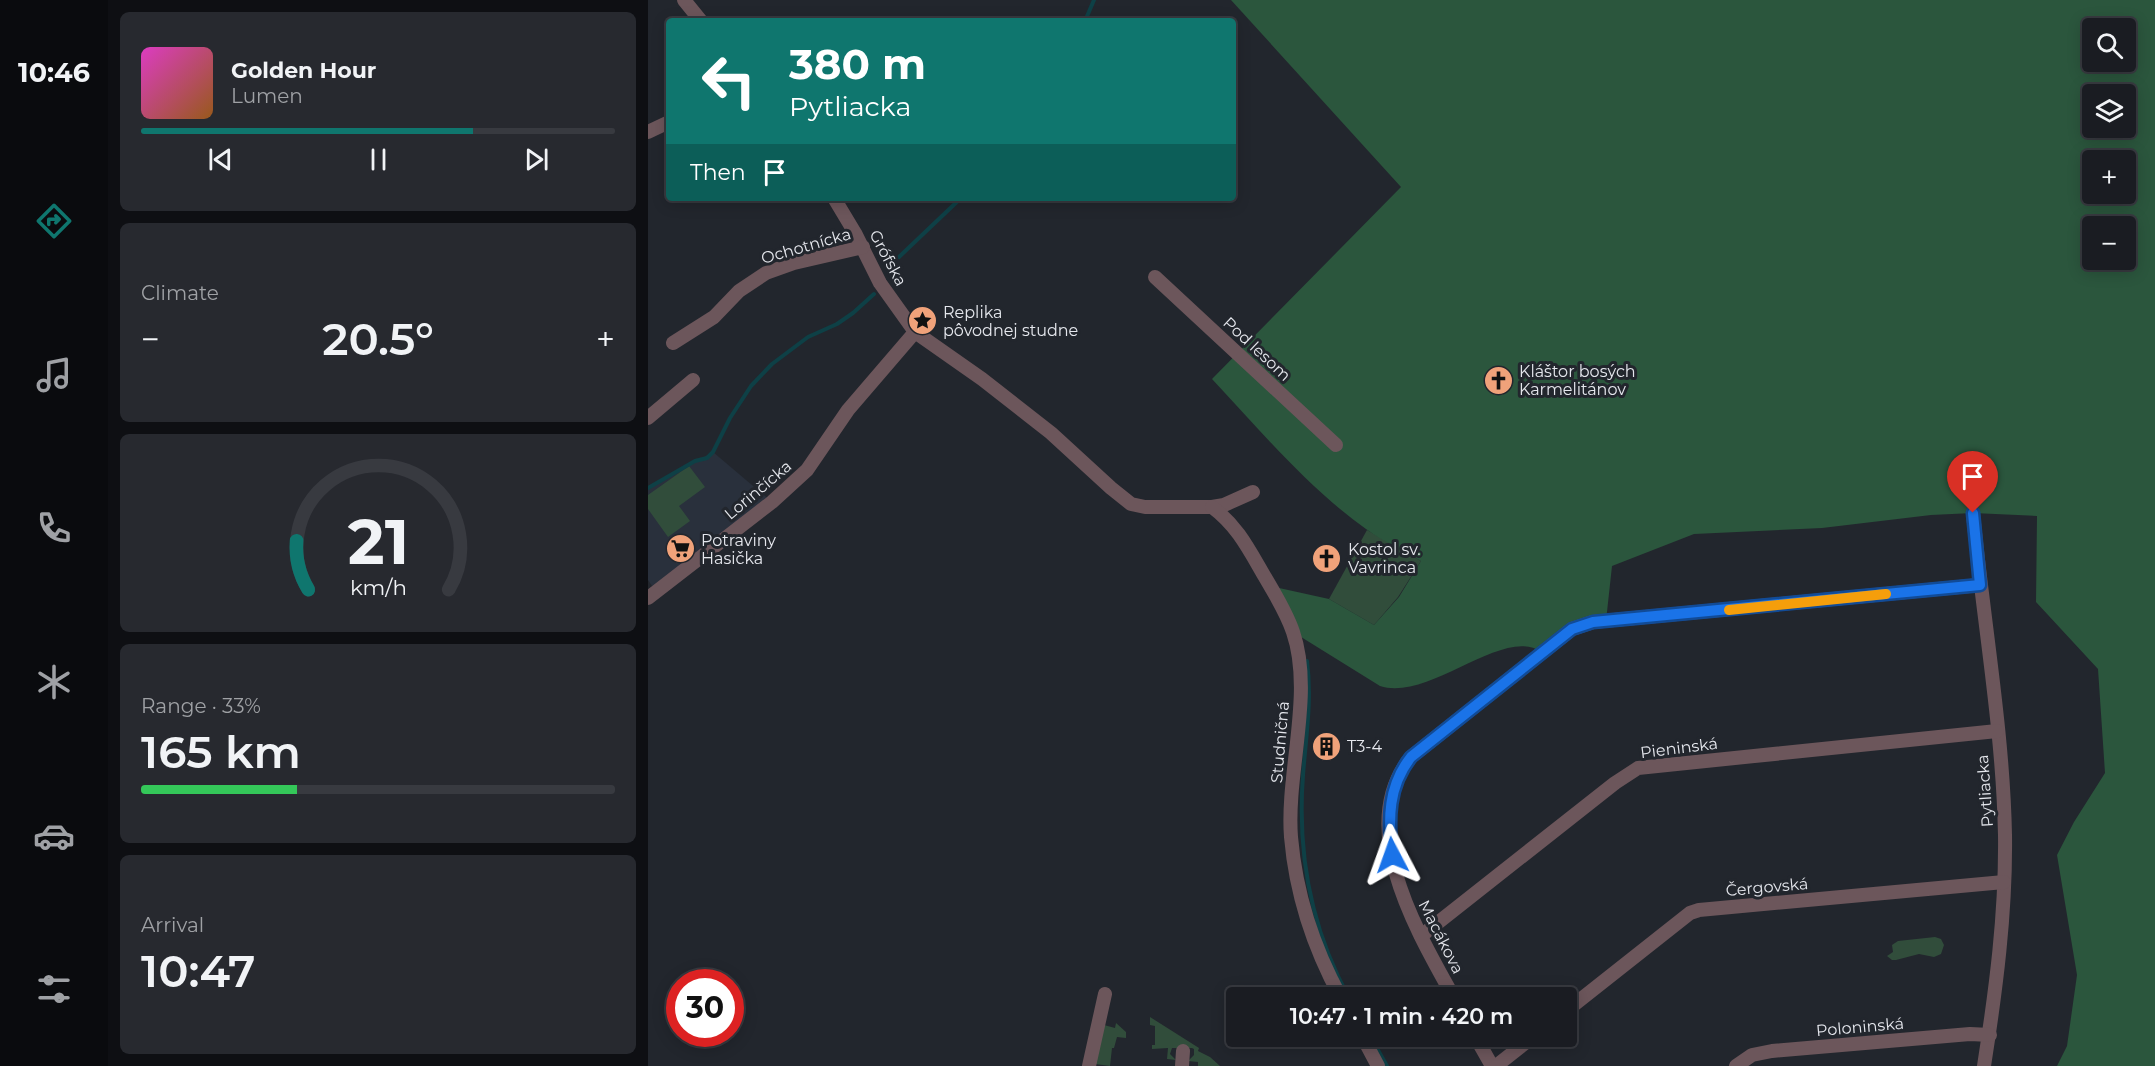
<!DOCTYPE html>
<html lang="en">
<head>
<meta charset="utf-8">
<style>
  body { margin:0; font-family:Montserrat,sans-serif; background:#27292f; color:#f1f3f6; height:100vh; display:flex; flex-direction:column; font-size:22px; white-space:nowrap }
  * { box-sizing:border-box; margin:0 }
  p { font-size:20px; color:#9fa1a5 }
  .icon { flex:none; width:33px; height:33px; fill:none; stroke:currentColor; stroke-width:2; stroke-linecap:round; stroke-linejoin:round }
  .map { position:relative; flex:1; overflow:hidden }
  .side { display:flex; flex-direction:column; gap:12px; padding:12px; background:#0e0f13; width:540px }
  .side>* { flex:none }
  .top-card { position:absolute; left:18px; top:18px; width:570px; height:183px; border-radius:6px; box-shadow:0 3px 15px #0003,0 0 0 2px #383a40; background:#0f766e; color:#fff; overflow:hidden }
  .buttons { position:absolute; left:1434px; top:18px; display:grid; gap:12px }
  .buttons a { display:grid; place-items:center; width:54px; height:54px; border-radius:6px; background:#1a1c22; box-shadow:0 3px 15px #0003,0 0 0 2px #383a40; font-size:30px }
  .speed { position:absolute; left:18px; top:969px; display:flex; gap:12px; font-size:30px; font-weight:700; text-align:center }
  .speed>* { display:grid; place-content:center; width:78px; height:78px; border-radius:50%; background:#1a1c22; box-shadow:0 3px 15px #0003,0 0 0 2px #383a40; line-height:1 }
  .speed .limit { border:9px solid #d22; background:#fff; color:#111 }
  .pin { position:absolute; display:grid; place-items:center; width:51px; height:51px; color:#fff; margin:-62px -26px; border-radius:50% 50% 50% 0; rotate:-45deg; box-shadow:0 0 6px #0007 }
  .pin .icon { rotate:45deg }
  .me { position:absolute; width:66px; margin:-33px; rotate:356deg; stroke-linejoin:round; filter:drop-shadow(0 0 4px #0008) }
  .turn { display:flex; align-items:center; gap:21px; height:126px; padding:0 24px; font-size:27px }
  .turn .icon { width:78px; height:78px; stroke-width:2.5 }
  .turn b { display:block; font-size:42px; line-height:51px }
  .then { display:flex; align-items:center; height:57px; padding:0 24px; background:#0003; gap:12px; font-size:22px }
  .big { font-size:45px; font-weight:600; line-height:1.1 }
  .side .widget { flex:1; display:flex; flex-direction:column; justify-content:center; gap:9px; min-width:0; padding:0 21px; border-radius:9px; background:#27292f }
  .side .dial { align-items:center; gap:0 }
  .dial svg { height:156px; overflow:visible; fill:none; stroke:#383a40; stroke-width:7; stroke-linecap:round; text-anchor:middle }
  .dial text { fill:#f1f3f6; stroke:none }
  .song { display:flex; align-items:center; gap:18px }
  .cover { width:72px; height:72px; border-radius:9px; background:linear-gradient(135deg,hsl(310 70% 55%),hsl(30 70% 35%)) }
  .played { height:6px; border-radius:3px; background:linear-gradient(90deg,#0f766e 70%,#383a40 70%) }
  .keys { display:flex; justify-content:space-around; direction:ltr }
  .heat { display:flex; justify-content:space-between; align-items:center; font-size:33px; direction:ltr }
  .charge { height:9px; border-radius:4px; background:linear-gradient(90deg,#34c759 33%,#383a40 0) }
  .trip { position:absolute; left:578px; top:987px; width:351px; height:60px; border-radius:6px; background:#1a1c22; box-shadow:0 3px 15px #0003,0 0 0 2px #383a40; font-weight:600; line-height:60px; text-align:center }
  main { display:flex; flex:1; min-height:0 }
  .menu { display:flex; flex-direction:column; width:108px; justify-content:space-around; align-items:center; background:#0a0b0e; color:#9fa1a5 }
  .menu .icon { width:42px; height:42px }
  .menu .active { color:#0f766e }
  .menu b { font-size:27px; color:#f1f3f6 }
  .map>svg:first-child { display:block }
</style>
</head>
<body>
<main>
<nav class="menu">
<b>10:46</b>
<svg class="icon active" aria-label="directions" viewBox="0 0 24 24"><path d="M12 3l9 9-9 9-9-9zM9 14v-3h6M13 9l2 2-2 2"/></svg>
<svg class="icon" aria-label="music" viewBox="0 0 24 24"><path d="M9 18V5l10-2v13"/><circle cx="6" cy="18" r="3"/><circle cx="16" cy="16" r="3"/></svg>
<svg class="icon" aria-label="phone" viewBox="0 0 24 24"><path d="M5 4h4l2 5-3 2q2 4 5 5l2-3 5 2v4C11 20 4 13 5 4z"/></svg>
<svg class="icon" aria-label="climate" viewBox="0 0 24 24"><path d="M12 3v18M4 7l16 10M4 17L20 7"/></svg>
<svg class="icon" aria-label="car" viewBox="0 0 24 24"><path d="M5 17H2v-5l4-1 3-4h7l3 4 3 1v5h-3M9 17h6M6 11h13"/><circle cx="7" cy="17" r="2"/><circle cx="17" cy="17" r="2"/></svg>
<svg class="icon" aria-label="filters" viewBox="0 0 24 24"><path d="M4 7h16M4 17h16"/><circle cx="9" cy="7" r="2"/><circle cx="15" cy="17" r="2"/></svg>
</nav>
<section class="side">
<div class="widget">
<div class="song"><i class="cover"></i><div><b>Golden Hour</b><p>Lumen</p></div></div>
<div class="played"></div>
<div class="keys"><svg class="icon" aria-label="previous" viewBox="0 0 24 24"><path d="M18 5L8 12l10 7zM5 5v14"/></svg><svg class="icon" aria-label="pause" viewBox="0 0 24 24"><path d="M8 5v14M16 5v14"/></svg><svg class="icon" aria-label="next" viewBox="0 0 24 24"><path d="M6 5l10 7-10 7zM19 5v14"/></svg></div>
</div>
<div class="widget"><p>Climate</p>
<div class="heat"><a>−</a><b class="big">20.5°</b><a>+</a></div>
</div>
<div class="widget dial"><svg viewBox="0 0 100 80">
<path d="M14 69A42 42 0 1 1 86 69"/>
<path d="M14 69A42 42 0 0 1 8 44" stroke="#0f766e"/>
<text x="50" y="56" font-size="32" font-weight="700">21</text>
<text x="50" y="72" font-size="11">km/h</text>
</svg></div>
<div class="widget"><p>Range · 33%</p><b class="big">165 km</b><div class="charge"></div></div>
<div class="widget"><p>Arrival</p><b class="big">10:47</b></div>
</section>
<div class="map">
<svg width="1507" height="1066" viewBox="0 0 1507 1066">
  <rect width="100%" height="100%" fill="#22262d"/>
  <path fill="#29303c" d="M65,452L124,502L8,592L0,580V489Z"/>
  <g fill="#314d3b">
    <path d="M41,466L57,487L31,506L42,521L20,537L0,509V495Z"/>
    <path d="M719,530L773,561L750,597L726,625L681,599Z"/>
    <path d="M1287,937L1293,939L1296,945L1293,954L1286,957L1271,954L1248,960H1244L1239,956L1245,952L1244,945L1250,941Z"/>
    <path d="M502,1017L551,1048L550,1051L562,1057L572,1066H550V1062L540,1061L546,1055V1049L544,1048H524L522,1054L528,1060L519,1059L520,1048L504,1049V1045H507V1026L502,1025Z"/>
    <path d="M468,1023L478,1032V1038L469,1037L466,1048H464L462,1066L447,1064L456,1025L467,1028Z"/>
  </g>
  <path fill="#2b563d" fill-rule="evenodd" d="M583,0H1507V1066H1409L1419,1046L1429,975L1409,855L1426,822L1457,773L1450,669L1388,602L1389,516L1325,513L1283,515L1174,528L1046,534L964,566L958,621L945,622L893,652C856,625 781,702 732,686L645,632L622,586L681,599L726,625L751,597L773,561C755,551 735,541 718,529C659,487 613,431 564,379L753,187ZM1444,28H1478V62H1444ZM1444,94H1478V128H1444ZM1444,160H1478V194H1444ZM1444,226H1478V260H1444Z"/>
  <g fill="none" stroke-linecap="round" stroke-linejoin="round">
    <g stroke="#0e4046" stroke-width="4">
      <path d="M437,21L446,0"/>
      <path d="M251,257L313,198"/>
      <path d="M0,488L47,461L59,458L65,452L82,418L103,386L124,364L160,337L189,324L205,313L226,294"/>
      <path d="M659,661C664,700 658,736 655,775C649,854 663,929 701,998"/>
      <path d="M722,1036L739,1066"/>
    </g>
    <g stroke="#6c565b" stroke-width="14">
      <path d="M36,0L53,21"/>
      <path d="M0,132L21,122"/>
      <path d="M186,198L207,233L232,283L267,332L334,379L403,433L463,488L483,504L497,507H564L576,505L605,492"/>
      <path d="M507,277L688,445"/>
      <path d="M25,343L66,317L91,291L118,273L146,263L215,247"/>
      <path d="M0,418L45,380"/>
      <path d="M564,507C588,525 599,546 614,572C625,591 638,611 645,632C666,693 638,773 643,837C648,895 665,947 693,998"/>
      <path d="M1325,513C1335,619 1355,729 1357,835C1358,913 1348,989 1336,1066"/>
      <path d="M0,598L124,502L159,470L200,410L267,332"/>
      <path d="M773,936L967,783L990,768L1349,731"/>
      <path d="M806,998C770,933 706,827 763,757L924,629L945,622L1332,585"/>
      <path d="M918,1011L1042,913L1051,910L1356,882"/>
      <path d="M714,1036L730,1066"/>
      <path d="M827,1036L844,1066"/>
      <path d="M441,1066L457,994"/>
      <path d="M534,1066L535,1051"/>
      <path d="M848,1066L886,1036"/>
      <path d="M1088,1066L1104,1055L1124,1051L1322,1034L1342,1035"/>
    </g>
  </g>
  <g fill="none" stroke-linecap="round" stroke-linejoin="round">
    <defs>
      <path id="route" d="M744,855C740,819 740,786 763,757L924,629L945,622L1332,585L1325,513"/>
    </defs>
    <use href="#route" stroke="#114b97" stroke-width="15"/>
    <use href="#route" stroke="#1a73e8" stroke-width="10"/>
    <path stroke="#f59e0b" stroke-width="10" d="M1081,610L1238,594"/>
  </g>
  <defs>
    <symbol id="sight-disc" viewBox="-11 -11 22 22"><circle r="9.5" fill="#f0a27a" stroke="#22262d"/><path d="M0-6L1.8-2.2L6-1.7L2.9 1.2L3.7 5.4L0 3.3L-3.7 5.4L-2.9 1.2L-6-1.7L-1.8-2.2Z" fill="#111"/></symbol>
    <symbol id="church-disc" viewBox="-11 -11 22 22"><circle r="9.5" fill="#f0a27a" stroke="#22262d"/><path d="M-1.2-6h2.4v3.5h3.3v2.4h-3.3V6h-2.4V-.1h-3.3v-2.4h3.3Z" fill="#111"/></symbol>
    <symbol id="supermarket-disc" viewBox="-11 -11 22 22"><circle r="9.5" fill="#f0a27a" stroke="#22262d"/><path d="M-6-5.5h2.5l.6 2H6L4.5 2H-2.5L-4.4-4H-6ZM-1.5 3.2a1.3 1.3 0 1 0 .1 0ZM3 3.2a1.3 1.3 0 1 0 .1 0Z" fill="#111"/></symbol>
    <symbol id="building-disc" viewBox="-11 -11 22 22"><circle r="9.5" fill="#f0a27a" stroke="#22262d"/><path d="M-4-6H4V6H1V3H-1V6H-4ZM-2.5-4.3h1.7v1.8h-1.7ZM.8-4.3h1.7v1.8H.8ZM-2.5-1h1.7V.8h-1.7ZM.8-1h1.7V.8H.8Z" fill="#111"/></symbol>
  </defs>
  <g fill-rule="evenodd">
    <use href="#sight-disc" x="258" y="304" width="33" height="33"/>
    <use href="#church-disc" x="834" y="364" width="33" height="33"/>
    <use href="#supermarket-disc" x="16" y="532" width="33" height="33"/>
    <use href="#church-disc" x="662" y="542" width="33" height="33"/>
    <use href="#building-disc" x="662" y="730" width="33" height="33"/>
  </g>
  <g text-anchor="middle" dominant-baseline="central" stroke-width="6" stroke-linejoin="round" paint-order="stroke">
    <g font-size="16" fill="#e5e7ed" stroke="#22262d">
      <text transform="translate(158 246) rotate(-16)">Ochotnícka</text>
      <text transform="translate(240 258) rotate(62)">Grófska</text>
      <text transform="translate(609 349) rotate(43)">Pod lesom</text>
      <text transform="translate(110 490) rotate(-40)">Lorinčícka</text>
      <text transform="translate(632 742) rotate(-85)">Studničná</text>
      <text transform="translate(1031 748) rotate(-7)">Pieninská</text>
      <text transform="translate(1337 791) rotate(-94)">Pytliacka</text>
      <text transform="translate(1119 887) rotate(-5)">Čergovská</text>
      <text transform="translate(793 937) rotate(63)">Macákova</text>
      <text transform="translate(1212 1027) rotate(-5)">Poloninská</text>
    </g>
    <g font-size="16" fill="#e5e7ed" stroke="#22262d" text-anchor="start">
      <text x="295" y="312">Replika<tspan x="295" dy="18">pôvodnej studne</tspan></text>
      <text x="871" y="371">Kláštor bosých<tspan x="871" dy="18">Karmelitánov</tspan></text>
      <text x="53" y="540">Potraviny<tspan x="53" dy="18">Hasička</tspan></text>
      <text x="700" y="549">Kostol sv.<tspan x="700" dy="18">Vavrinca</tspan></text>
      <text x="699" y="746">T3-4</text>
    </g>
  </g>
</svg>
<div class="buttons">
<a><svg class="icon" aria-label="search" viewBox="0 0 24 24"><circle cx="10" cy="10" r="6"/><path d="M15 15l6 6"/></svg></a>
<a><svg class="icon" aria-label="layers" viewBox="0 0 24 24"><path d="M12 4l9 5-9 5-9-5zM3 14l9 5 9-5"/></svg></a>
<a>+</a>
<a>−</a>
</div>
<div class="speed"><div class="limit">30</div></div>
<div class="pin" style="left:1325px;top:513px;background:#d93025"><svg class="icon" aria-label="arrive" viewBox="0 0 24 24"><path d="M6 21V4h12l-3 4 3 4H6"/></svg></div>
<svg class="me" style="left:744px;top:855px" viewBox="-20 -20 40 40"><path d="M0-17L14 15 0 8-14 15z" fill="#1a73e8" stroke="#fff" stroke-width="4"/></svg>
<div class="trip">10:47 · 1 min · 420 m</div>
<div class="top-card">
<div class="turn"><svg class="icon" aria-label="left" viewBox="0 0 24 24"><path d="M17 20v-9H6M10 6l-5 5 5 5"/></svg><div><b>380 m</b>Pytliacka</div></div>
<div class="then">Then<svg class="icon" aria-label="arrive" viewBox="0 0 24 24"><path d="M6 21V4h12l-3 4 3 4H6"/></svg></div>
</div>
</div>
</main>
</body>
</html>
